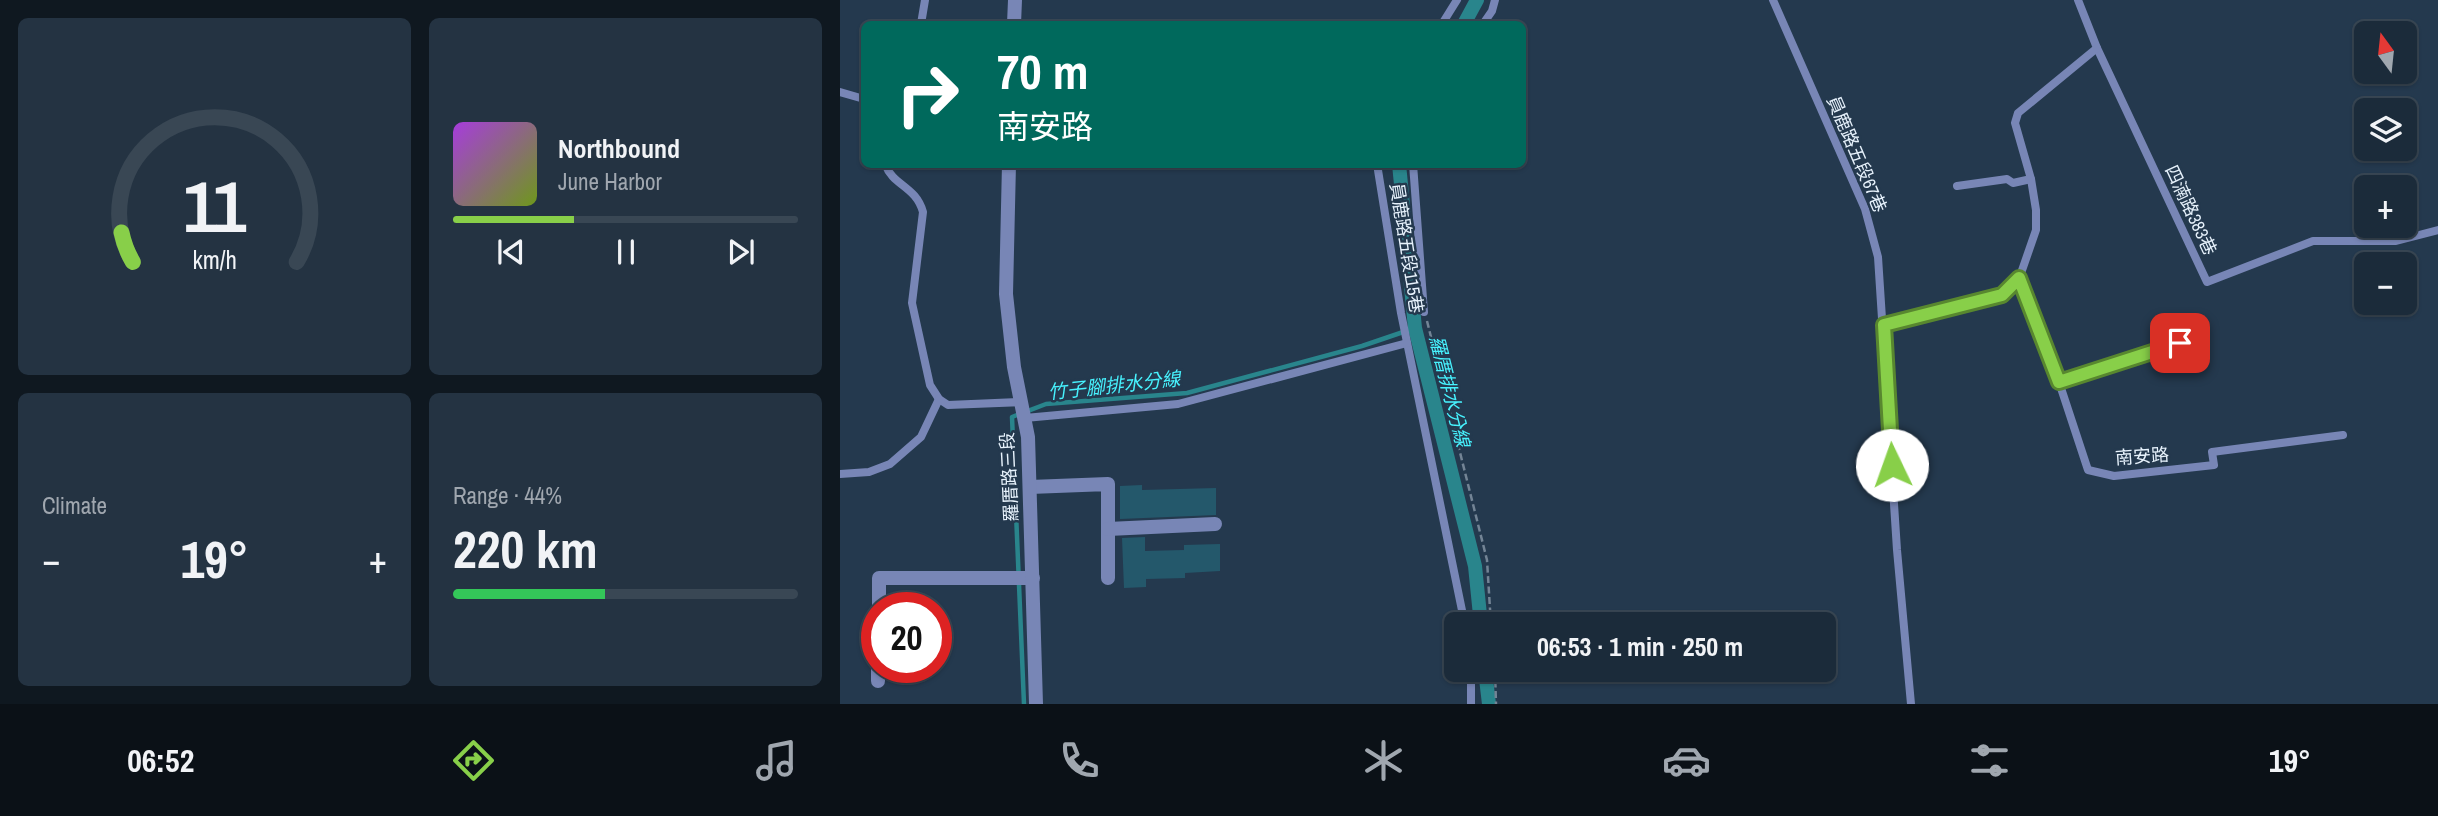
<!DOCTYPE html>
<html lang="en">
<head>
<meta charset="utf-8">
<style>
  body { margin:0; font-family:"Archivo Narrow","Noto Sans TC",sans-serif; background:#243342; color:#f1f3f6; height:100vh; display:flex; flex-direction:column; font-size:26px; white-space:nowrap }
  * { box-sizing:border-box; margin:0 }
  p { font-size:23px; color:#a0a7af }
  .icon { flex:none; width:38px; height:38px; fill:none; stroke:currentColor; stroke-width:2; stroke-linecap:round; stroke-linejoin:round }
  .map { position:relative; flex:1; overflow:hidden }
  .drawer { display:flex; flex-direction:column; gap:18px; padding:18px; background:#0f1820; width:840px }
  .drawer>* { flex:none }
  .hud { position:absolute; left:21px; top:21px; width:665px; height:147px; border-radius:10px; box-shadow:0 2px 5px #0004,0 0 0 2px #394754; background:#00695c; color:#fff; overflow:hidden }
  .needle { width:46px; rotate:345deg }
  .fabs { position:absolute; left:1514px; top:21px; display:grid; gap:14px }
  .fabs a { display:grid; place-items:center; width:63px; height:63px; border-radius:10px; background:#1b2b3a; box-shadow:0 2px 5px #0004,0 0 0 2px #394754; font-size:35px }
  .speed { position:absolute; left:21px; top:592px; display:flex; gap:14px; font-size:35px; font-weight:700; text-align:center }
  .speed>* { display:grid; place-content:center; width:91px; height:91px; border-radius:50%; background:#1b2b3a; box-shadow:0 2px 5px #0004,0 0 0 2px #394754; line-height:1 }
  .speed .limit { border:10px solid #d22; background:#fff; color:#111 }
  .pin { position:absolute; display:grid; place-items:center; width:60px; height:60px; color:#fff; margin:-30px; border-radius:14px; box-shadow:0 4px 10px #0006 }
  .me { position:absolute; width:77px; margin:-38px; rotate:357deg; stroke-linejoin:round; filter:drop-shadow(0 0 5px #0008) }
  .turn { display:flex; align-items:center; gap:24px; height:147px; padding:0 21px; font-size:32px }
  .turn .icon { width:91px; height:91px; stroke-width:2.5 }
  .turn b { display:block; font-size:49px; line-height:60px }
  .big { font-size:52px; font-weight:700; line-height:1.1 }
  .drawer .widget { flex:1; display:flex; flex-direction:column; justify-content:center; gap:10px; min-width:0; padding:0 24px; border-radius:10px; background:#243342 }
  .drawer .dial { align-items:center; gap:0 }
  .dial svg { height:182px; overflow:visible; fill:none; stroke:#394754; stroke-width:7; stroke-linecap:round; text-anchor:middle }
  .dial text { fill:#f1f3f6; stroke:none }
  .song { display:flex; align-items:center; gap:21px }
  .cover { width:84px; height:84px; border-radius:10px; background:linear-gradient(135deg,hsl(280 70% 55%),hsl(80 70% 35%)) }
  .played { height:7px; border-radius:4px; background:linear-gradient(90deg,#88cf49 35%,#394754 35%) }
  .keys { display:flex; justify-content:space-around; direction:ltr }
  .heat { display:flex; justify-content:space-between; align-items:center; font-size:38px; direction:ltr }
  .charge { height:10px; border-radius:5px; background:linear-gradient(90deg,#34c759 44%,#394754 0) }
  .drawer .tiles { flex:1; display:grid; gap:18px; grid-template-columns:repeat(2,1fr) }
  .trip { position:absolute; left:604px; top:612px; width:392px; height:70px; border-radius:10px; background:#1b2b3a; box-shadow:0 2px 5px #0004,0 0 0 2px #394754; font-weight:700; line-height:70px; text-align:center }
  .dock { display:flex; height:112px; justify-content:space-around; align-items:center; background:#0b1117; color:#a0a7af }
  .dock .icon { width:49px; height:49px }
  .dock .on { color:#88cf49 }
  .dock b { font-size:32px; color:#f1f3f6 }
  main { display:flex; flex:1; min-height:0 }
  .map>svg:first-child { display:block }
</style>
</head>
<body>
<main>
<section class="drawer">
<div class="tiles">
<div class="widget dial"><svg viewBox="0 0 100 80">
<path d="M14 69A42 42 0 1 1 86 69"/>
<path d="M14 69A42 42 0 0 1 9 56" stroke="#88cf49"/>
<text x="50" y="56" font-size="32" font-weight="700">11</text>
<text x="50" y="72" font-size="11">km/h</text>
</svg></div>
<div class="widget">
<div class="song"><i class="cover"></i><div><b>Northbound</b><p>June Harbor</p></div></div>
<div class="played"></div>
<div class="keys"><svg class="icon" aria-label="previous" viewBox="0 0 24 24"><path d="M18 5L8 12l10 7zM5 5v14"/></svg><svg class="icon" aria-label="pause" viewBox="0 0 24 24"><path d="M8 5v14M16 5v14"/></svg><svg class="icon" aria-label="next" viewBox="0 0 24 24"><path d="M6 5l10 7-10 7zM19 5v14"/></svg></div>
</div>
<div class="widget"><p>Climate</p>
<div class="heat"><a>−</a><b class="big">19°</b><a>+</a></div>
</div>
<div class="widget"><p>Range · 44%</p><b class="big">220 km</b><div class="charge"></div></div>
</div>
</section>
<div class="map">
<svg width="1598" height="704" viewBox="0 0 1598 704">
  <rect width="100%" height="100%" fill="#24394e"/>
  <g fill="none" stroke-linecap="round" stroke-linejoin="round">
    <path stroke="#29858c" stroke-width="4.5" d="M184,704L172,417L206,404L347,393L522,346L575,328"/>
    <g stroke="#29858c" stroke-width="14">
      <path d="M624,24L637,0"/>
      <path d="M559,164L575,328L635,566L641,625"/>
      <path d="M645,670L649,704"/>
    </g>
  </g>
  <g fill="#24586b">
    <path d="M302,485V490L376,488V515L280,519V486Z"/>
    <path d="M305,537V551L344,550V545L380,544V571L345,573V578L306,579V587L284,588L282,538Z"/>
  </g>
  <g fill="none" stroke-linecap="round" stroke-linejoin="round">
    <g stroke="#738495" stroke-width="2.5" stroke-dasharray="7 3.5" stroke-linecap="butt">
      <path d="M587,321L647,560L651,625"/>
      <path d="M655,670L656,704"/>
    </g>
    <g stroke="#7886b6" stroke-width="8">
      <path d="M933,0L1025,209L1038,257L1057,550L1071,704"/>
      <path d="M81,24L85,0"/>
      <path d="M602,24L617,0"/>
      <path d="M643,24L652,11L655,0"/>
      <path d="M1257,48L1367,282L1473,241H1556L1598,230"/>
      <path d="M0,92L24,99"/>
      <path d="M45,164C53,186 76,186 83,212L72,303L90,385L99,399L108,405L181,402"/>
      <path d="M537,164L561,313L625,625"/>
      <path d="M573,164L584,312"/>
      <path d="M1117,186L1167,179L1173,183L1191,179"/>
      <path d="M1179,279L1219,382L1248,470L1274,476L1374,465L1372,452L1503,435"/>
      <path d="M1044,325L1162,295L1179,279L1196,230V210L1191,179L1175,123L1178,113L1257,48L1238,0"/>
      <path d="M1219,382L1340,343"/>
      <path d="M185,418L338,404L567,343"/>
      <path d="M0,474L29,472L50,464L81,437L99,399"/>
      <path d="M631,670V704"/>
    </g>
    <g stroke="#7886b6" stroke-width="14">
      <path d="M190,487L268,484V578"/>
      <path d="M268,529L375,524"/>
      <path d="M39,607V578H193"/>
      <path d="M38,681V667"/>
    </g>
    <g stroke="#7886b6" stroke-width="14">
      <path d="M174,24L175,0"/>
      <path d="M169,164L166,294L174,367L188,437L196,704"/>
    </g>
  </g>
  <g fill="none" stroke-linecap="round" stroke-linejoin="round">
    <defs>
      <path id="route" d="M1052,465L1044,325L1162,295L1179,278L1219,382L1340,343"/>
    </defs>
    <use href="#route" stroke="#58872f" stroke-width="18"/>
    <use href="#route" stroke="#88cf49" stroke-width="12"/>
  </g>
  <g text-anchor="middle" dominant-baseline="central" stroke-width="5" stroke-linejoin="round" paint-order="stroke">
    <g font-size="18" fill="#e7f2fc" stroke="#24394e">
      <text transform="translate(1017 154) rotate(67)">員鹿路五段67巷</text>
      <text transform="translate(1351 210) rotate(65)">四湳路383巷</text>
      <text transform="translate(567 248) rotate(81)">員鹿路五段115巷</text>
      <text transform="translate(1302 456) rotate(-4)">南安路</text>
      <text transform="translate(169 477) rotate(-93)">羅厝路三段</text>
    </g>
    <g font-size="19" font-style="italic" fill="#47f2fe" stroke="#24394e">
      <text transform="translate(274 385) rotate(-6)">竹子腳排水分線</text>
      <text transform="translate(610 391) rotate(76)">羅厝排水分線</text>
    </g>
  </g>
</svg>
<div class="fabs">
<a><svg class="needle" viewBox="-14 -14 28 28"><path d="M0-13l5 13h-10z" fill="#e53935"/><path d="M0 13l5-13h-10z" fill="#a0a7af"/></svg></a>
<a><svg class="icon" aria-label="layers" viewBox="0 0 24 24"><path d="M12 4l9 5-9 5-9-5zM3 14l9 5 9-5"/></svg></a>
<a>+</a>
<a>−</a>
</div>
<div class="speed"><div class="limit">20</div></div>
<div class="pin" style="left:1340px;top:343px;background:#d93025"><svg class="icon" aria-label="arrive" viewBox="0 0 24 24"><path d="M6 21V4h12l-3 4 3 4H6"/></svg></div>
<svg class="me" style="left:1052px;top:465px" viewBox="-20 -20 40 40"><circle r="19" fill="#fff"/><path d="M0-13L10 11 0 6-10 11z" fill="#88cf49"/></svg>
<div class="trip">06:53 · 1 min · 250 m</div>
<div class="hud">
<div class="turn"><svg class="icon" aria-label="right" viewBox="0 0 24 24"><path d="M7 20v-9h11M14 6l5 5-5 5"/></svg><div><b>70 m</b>南安路</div></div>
</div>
</div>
</main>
<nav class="dock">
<b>06:52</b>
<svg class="icon on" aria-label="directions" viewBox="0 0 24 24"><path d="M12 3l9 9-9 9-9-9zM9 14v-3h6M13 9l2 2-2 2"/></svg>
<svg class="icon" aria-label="music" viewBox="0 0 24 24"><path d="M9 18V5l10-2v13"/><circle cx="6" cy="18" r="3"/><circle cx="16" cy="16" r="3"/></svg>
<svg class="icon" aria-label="phone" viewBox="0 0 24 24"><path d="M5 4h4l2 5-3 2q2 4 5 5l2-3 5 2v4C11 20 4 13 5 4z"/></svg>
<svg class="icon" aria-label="climate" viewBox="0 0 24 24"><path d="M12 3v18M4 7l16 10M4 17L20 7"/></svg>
<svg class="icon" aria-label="car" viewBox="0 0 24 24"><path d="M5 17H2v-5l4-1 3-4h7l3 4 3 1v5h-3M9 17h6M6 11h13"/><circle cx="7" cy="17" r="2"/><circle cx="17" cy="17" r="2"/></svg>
<svg class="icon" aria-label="filters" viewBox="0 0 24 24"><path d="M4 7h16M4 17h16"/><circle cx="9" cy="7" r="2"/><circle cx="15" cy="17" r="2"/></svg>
<b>19°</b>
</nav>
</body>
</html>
